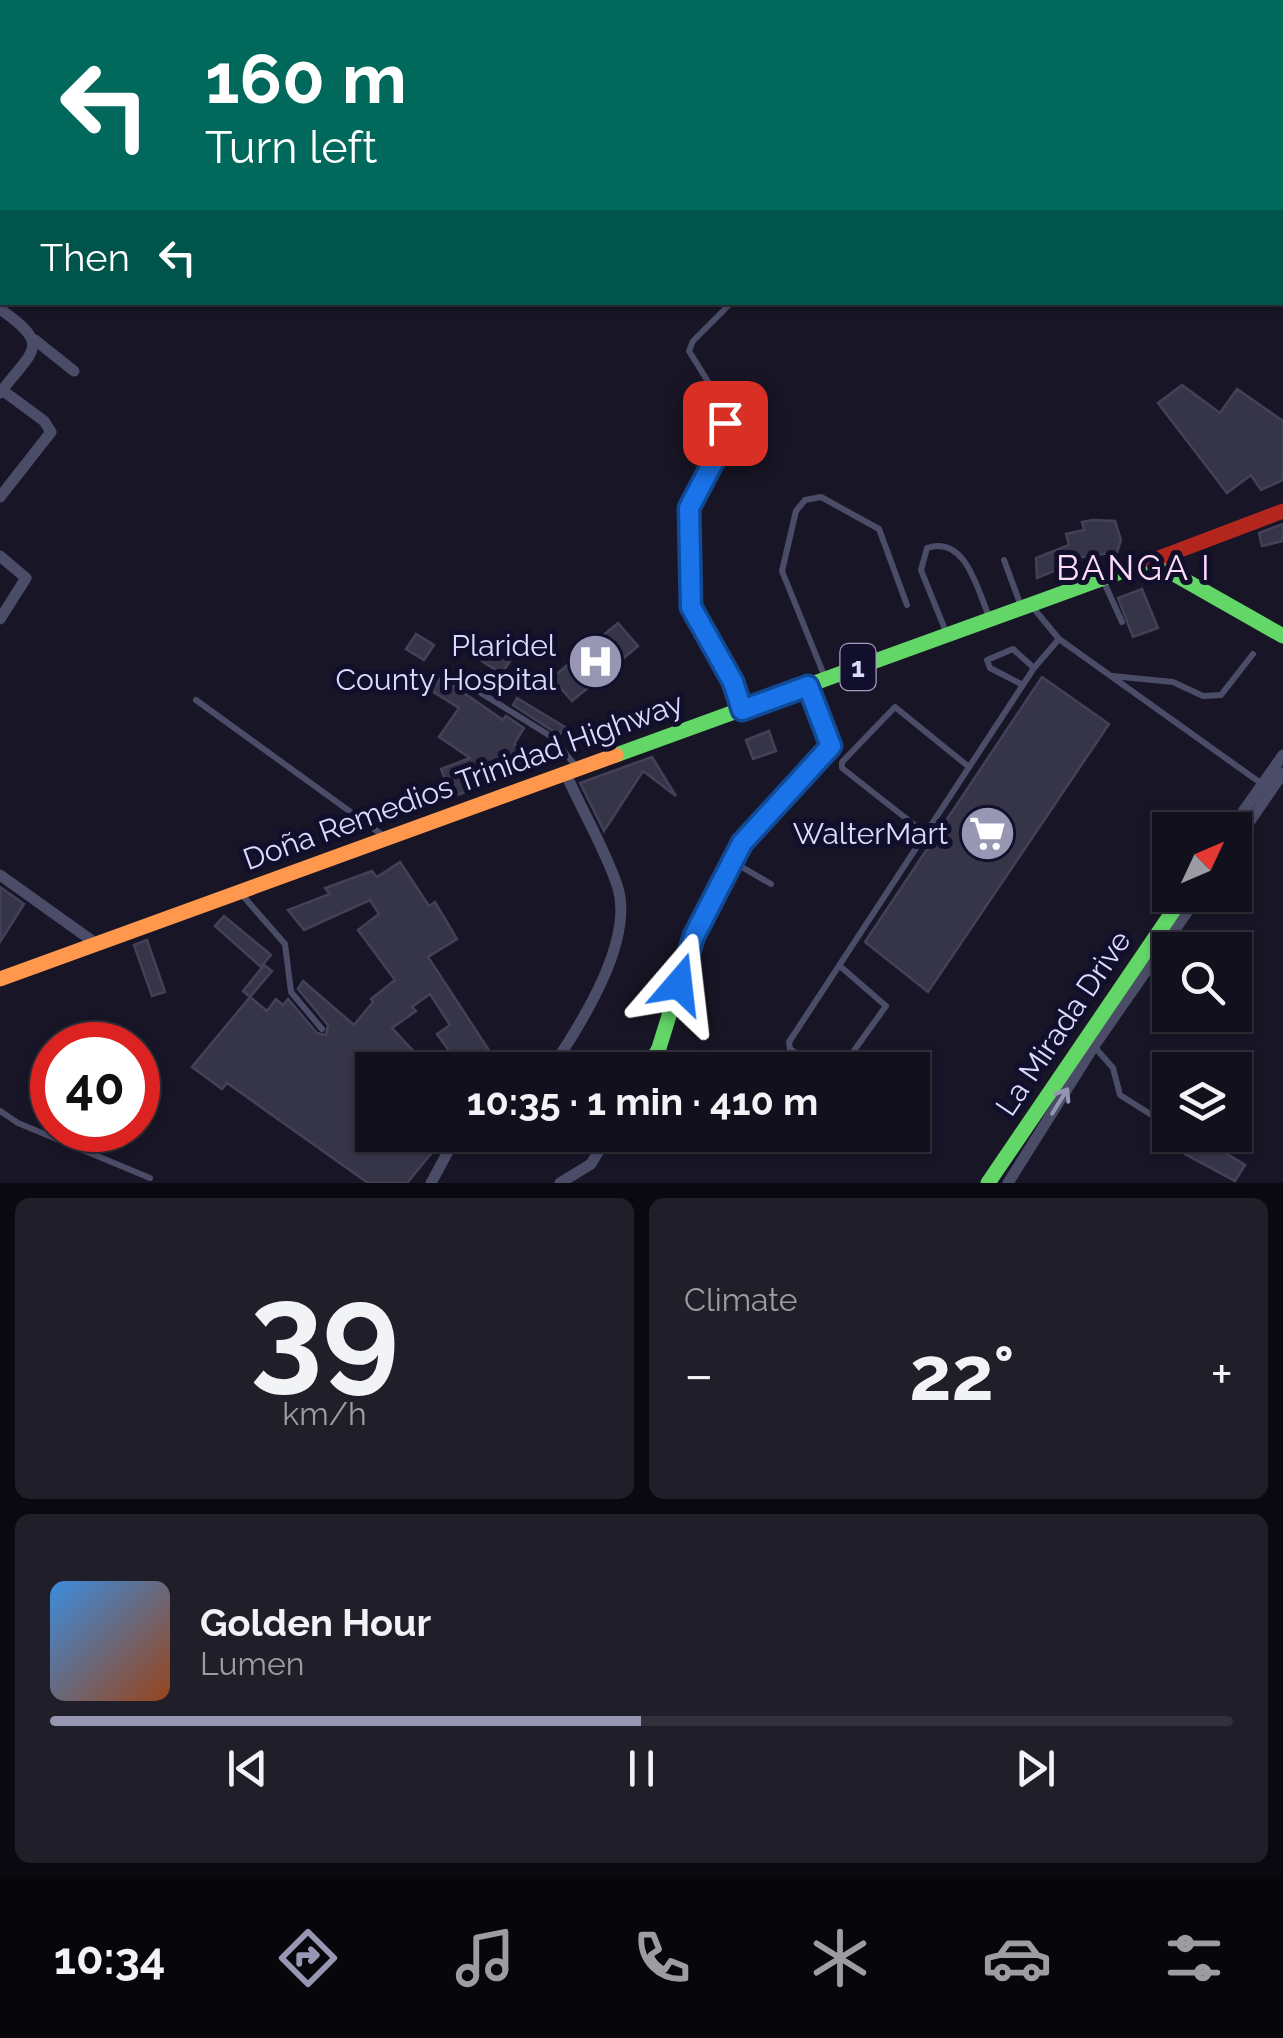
<!DOCTYPE html>
<html lang="en">
<head>
<meta charset="utf-8">
<style>
  body { margin:0; font-family:Raleway,sans-serif; background:#1f1e29; color:#f1f3f6; height:100vh; display:flex; flex-direction:column; font-size:38px; white-space:nowrap }
  * { box-sizing:border-box; margin:0 }
  p { font-size:32px; color:#9c9da3 }
  .icon { flex:none; width:55px; height:55px; fill:none; stroke:currentColor; stroke-width:2; stroke-linecap:round; stroke-linejoin:round }
  .map { position:relative; height:1183px; overflow:hidden }
  .panel { display:flex; flex-direction:column; gap:15px; padding:15px; background:#0a090f; flex:1 }
  .panel>* { flex:none }
  .top-card { position:absolute; left:0px; top:0px; width:1285px; height:305px; box-shadow:0 2px 8px #0004,0 0 0 2px #31303b; background:#00695c; color:#fff; overflow:hidden }
  .needle { width:65px; rotate:46deg }
  .tools { position:absolute; left:1152px; top:812px; display:grid; gap:20px }
  .tools a { display:grid; place-items:center; width:100px; height:100px; border-radius:0px; background:#12101c; box-shadow:0 2px 8px #0004,0 0 0 2px #31303b; font-size:50px }
  .speed { position:absolute; left:30px; top:1022px; display:flex; gap:20px; font-size:50px; font-weight:700; text-align:center }
  .speed>* { display:grid; place-content:center; width:130px; height:130px; border-radius:50%; background:#12101c; box-shadow:0 2px 8px #0004,0 0 0 2px #31303b; line-height:1 }
  .speed .limit { border:15px solid #d22; background:#fff; color:#111 }
  .pin { position:absolute; display:grid; place-items:center; width:85px; height:85px; color:#fff; margin:-42px; border-radius:20px; box-shadow:0 5px 15px #0006 }
  .me { position:absolute; width:110px; margin:-55px; rotate:17deg; stroke-linejoin:round; filter:drop-shadow(0 0 8px #0008) }
  .turn { display:flex; align-items:center; gap:35px; height:210px; padding:0 40px; font-size:45px }
  .turn .icon { width:130px; height:130px; stroke-width:2.5 }
  .turn b { display:block; font-size:70px; line-height:85px }
  .then { display:flex; align-items:center; height:95px; padding:0 40px; background:#0003; gap:20px; font-size:38px }
  .big { font-size:75px; font-weight:700; line-height:1.1 }
  .panel .tile { flex:1; display:flex; flex-direction:column; justify-content:center; gap:15px; min-width:0; padding:0 35px; border-radius:15px; background:#1f1e29 }
  .panel .dial { align-items:center; gap:0 }
  .dial b { font-size:130px; line-height:1 }
  .song { display:flex; align-items:center; gap:30px }
  .cover { width:120px; height:120px; border-radius:15px; background:linear-gradient(135deg,hsl(210 70% 55%),hsl(20 70% 35%)) }
  .played { height:10px; border-radius:5px; background:linear-gradient(90deg,#9796b3 50%,#31303b 50%) }
  .keys { display:flex; justify-content:space-around; direction:ltr }
  .heat { display:flex; justify-content:space-between; align-items:center; font-size:55px; direction:ltr }
  .panel .tiles { flex:1; display:grid; gap:15px; grid-template-columns:1fr 1fr }
  .tile:last-child { grid-column:span 2 }
  .trip { position:absolute; left:355px; top:1052px; width:575px; height:100px; border-radius:0px; background:#12101c; box-shadow:0 2px 8px #0004,0 0 0 2px #31303b; font-weight:700; line-height:100px; text-align:center }
  .tab-bar { display:flex; height:160px; justify-content:space-around; align-items:center; background:#07060b; color:#9c9da3 }
  .tab-bar .icon { width:70px; height:70px }
  .tab-bar .current { color:#9796b3 }
  .tab-bar b { font-size:45px; color:#f1f3f6 }
  .map>svg:first-child { display:block }
</style>
</head>
<body>
<div class="map">
<svg width="1283" height="1183" viewBox="0 0 1283 1183">
  <defs>
    <pattern id="cemetery-stones" width="16" height="16" patternUnits="userSpaceOnUse" patternTransform="scale(2.5)"><rect width="16" height="16" fill="#133331"/><path d="M2 7V4a2 2 0 0 1 4 0v3zM10 15v-3a2 2 0 0 1 4 0v3z" fill="#355050"/></pattern>
  </defs>
  <rect width="100%" height="100%" fill="#181626"/>
  <path fill="url(#cemetery-stones)" d="M595,0H993L991,2Z"/>
  <g fill="none" stroke-linecap="round" stroke-linejoin="round">
    <g stroke="#09254b" stroke-width="22">
      <path d="M507,0L513,2"/>
      <path d="M1282,284H1283"/>
    </g>
  </g>
  <g fill="#363447" stroke="#434159" stroke-width="2.5">
    <path d="M1182,385L1220,413L1237,389L1283,421V480L1261,490L1251,475L1227,493L1158,403Z"/>
    <path d="M1093,520L1115,521L1121,540L1117,552L1068,559L1069,565L1037,578L1036,558L1069,545L1066,534L1084,530L1082,522Z"/>
    <path d="M1283,524V541L1262,546L1259,533Z"/>
    <path d="M1142,589L1158,628L1133,637L1118,598Z"/>
    <path d="M618,623L638,646L572,701L552,678Z"/>
    <path d="M416,634L434,645L424,660L406,649Z"/>
    <path d="M496,638L516,651L502,674L482,661Z"/>
    <path d="M441,677L503,720L506,716L524,728L514,744L534,756L495,774L498,780L452,797L441,769L470,758L439,737L459,708L432,691Z"/>
    <path d="M1042,677L1109,724L928,992L865,942Z"/>
    <path d="M517,698L565,727L559,735L513,705Z"/>
    <path d="M769,731L776,751L753,759L746,740Z"/>
    <path d="M652,757L676,796L643,771L604,831L580,783Z"/>
    <path d="M400,862L429,906L435,902L457,939L428,957L494,1058L477,1070H463L437,1034L450,1025L430,994L412,1007L416,1011L392,1028L431,1070H372V1135H432L426,1142L434,1150L407,1183H368L227,1083L222,1089L192,1067L250,997L267,1011L276,999L283,1005L288,999L317,1033L326,1035L328,1025L298,989L303,981L354,1025L373,1002L371,999L395,980L358,930L379,914L370,900L304,930L288,910L330,894L325,888L372,871L377,877Z"/>
    <path d="M0,887L24,904L0,942Z"/>
    <path d="M224,916L271,955L261,967L215,926Z"/>
    <path d="M147,940L165,992L152,996L134,945Z"/>
    <path d="M264,965L272,971L250,997L243,991Z"/>
    <path d="M1197,1135H1216L1211,1144L1245,1165L1235,1181L1185,1154Z"/>
  </g>
  <g fill="none" stroke-linecap="round" stroke-linejoin="round">
    <g stroke="#4b4c67" stroke-width="6">
      <path d="M635,0L640,2"/>
      <path d="M749,0L755,2"/>
      <path d="M944,0L947,2"/>
      <path d="M459,2L460,0"/>
      <path d="M925,2L926,0"/>
      <path d="M732,302L693,341L689,351L720,401L725,423L718,453L689,508L691,607L733,682L740,704"/>
      <path d="M1004,560L1021,606"/>
      <path d="M1103,580L1122,622"/>
      <path d="M1035,610L1059,639L1262,784"/>
      <path d="M946,632L921,570L927,548C965,535 977,588 988,614"/>
      <path d="M824,675L782,571L796,511L805,500L821,497L879,529L907,605"/>
      <path d="M1112,676L1173,682L1203,696L1221,695L1253,654"/>
      <path d="M1023,685L990,668L987,660L1013,649L1034,668"/>
      <path d="M481,693L552,737L574,764"/>
      <path d="M196,700L381,834"/>
      <path d="M926,834L842,768V762L895,707L969,767"/>
      <path d="M735,863L771,884"/>
      <path d="M243,896L285,944L291,992L322,1029"/>
      <path d="M1092,1044L1113,1068L1120,1095L1158,1119"/>
      <path d="M823,1070L790,1049L789,1042L1034,668L1059,639"/>
      <path d="M840,1070L886,1006L841,967"/>
      <path d="M0,1111L18,1123L150,1178"/>
    </g>
    <g stroke="#4b4c67" stroke-width="11">
      <path d="M84,0L88,2"/>
      <path d="M485,0L492,2"/>
      <path d="M1282,267H1283"/>
      <path d="M1282,301H1283"/>
      <path d="M0,309C53,346 33,349 0,393"/>
      <path d="M35,340L74,371"/>
      <path d="M0,497L51,432L44,421L2,390"/>
      <path d="M0,556L26,578L0,619"/>
      <path d="M1230,830L1283,755"/>
      <path d="M1235,843L1283,773"/>
      <path d="M0,875L98,945"/>
      <path d="M510,1070L557,1060C585,1017 633,940 618,888C606,850 582,811 566,774"/>
      <path d="M431,1183L457,1135"/>
      <path d="M560,1183L591,1164L608,1135"/>
      <path d="M1008,1183L1094,1046L1199,895"/>
    </g>
    <g stroke="#63d668" stroke-width="15">
      <path d="M180,2L182,0"/>
      <path d="M0,229L2,226"/>
      <path d="M616,755L1151,561L1283,636"/>
      <path d="M647,1070L659,1048L694,935L742,843L831,746L808,686"/>
      <path d="M988,1183L1184,895"/>
    </g>
    <path stroke="#ff974d" stroke-width="15" d="M0,979L616,755"/>
    <path stroke="#b3261e" stroke-width="15" d="M1151,561L1283,511"/>
  </g>
  <defs><path id="oneway-shaft" d="M-6 0H5M1.5-3L5.5 0L1.5 3" fill="none" stroke-width="1.6" stroke-linecap="round" stroke-linejoin="round" transform="scale(2.5)"/></defs>
  <use stroke="#9494b3" href="#oneway-shaft" transform="translate(1060 1101) rotate(-58)"/>
  <g fill="none" stroke-linecap="round" stroke-linejoin="round">
    <defs>
      <path id="route" d="M679,984L694,936L742,843L831,746L808,686L742,710L733,682L691,607L689,508L718,453L725,423"/>
    </defs>
    <use href="#route" stroke="#114b97" stroke-width="25"/>
    <use href="#route" stroke="#1a73e8" stroke-width="18"/>
  </g>
  <defs>
    <symbol id="hospital-disc" viewBox="-11 -11 22 22"><circle r="9.5" fill="#9796b3" stroke="#120f2d"/><path d="M-5-5h3v3.5h4V-5h3V5h-3V1.5h-4V5h-3Z" fill="#fff"/></symbol>
    <symbol id="supermarket-disc" viewBox="-11 -11 22 22"><circle r="9.5" fill="#9796b3" stroke="#120f2d"/><path d="M-6-5.5h2.5l.6 2H6L4.5 2H-2.5L-4.4-4H-6ZM-1.5 3.2a1.3 1.3 0 1 0 .1 0ZM3 3.2a1.3 1.3 0 1 0 .1 0Z" fill="#fff"/></symbol>
  </defs>
  <g fill-rule="evenodd">
    <use href="#hospital-disc" x="564" y="630" width="63" height="63"/>
    <use href="#supermarket-disc" x="956" y="802" width="63" height="63"/>
  </g>
  <g text-anchor="middle" dominant-baseline="central" stroke-width="10" stroke-linejoin="round" paint-order="stroke">
    <rect fill="#120f2d" stroke="#9f9ec0" stroke-width="2.5" x="840.5" y="644" width="35" height="46" rx="8"/>
    <g font-size="28" font-weight="bold" fill="#dcdbff">
      <text x="858" y="667">1</text>
    </g>
    <g font-size="30" fill="#dcdbff" stroke="#120f2d" text-anchor="end">
      <text x="556" y="645">Plaridel<tspan x="556" dy="34">County Hospital</tspan></text>
      <text x="948" y="833">WalterMart</text>
    </g>
    <g font-size="30" fill="#dcdbff" stroke="#120f2d">
      <text transform="translate(463 781) rotate(-20)">Doña Remedios Trinidad Highway</text>
      <text transform="translate(1063 1023) rotate(-56)">La Mirada Drive</text>
    </g>
    <g font-size="35" letter-spacing="2.5" fill="#ffddf6" stroke="#120f2d">
      <text x="1134" y="567">BANGA I</text>
    </g>
  </g>
</svg>
<div class="tools">
<a><svg class="needle" viewBox="-14 -14 28 28"><path d="M0-13l5 13h-10z" fill="#e53935"/><path d="M0 13l5-13h-10z" fill="#9c9da3"/></svg></a>
<a><svg class="icon" aria-label="search" viewBox="0 0 24 24"><circle cx="10" cy="10" r="6"/><path d="M15 15l6 6"/></svg></a>
<a><svg class="icon" aria-label="layers" viewBox="0 0 24 24"><path d="M12 4l9 5-9 5-9-5zM3 14l9 5 9-5"/></svg></a>
</div>
<div class="speed"><div class="limit">40</div></div>
<div class="pin" style="left:725px;top:423px;background:#d93025"><svg class="icon" aria-label="arrive" viewBox="0 0 24 24"><path d="M6 21V4h12l-3 4 3 4H6"/></svg></div>
<svg class="me" style="left:679px;top:984px" viewBox="-20 -20 40 40"><path d="M0-17L14 15 0 8-14 15z" fill="#1a73e8" stroke="#fff" stroke-width="4"/></svg>
<div class="trip">10:35 · 1 min · 410 m</div>
<div class="top-card">
<div class="turn"><svg class="icon" aria-label="left" viewBox="0 0 24 24"><path d="M17 20v-9H6M10 6l-5 5 5 5"/></svg><div><b>160 m</b>Turn left</div></div>
<div class="then">Then<svg class="icon" aria-label="left" viewBox="0 0 24 24"><path d="M17 20v-9H6M10 6l-5 5 5 5"/></svg></div>
</div>
</div>
<section class="panel">
<div class="tiles">
<div class="tile dial"><b>39</b><p>km/h</p></div>
<div class="tile"><p>Climate</p>
<div class="heat"><a>−</a><b class="big">22°</b><a>+</a></div>
</div>
<div class="tile">
<div class="song"><i class="cover"></i><div><b>Golden Hour</b><p>Lumen</p></div></div>
<div class="played"></div>
<div class="keys"><svg class="icon" aria-label="previous" viewBox="0 0 24 24"><path d="M18 5L8 12l10 7zM5 5v14"/></svg><svg class="icon" aria-label="pause" viewBox="0 0 24 24"><path d="M8 5v14M16 5v14"/></svg><svg class="icon" aria-label="next" viewBox="0 0 24 24"><path d="M6 5l10 7-10 7zM19 5v14"/></svg></div>
</div>
</div>
</section>
<nav class="tab-bar">
<b>10:34</b>
<svg class="icon current" aria-label="directions" viewBox="0 0 24 24"><path d="M12 3l9 9-9 9-9-9zM9 14v-3h6M13 9l2 2-2 2"/></svg>
<svg class="icon" aria-label="music" viewBox="0 0 24 24"><path d="M9 18V5l10-2v13"/><circle cx="6" cy="18" r="3"/><circle cx="16" cy="16" r="3"/></svg>
<svg class="icon" aria-label="phone" viewBox="0 0 24 24"><path d="M5 4h4l2 5-3 2q2 4 5 5l2-3 5 2v4C11 20 4 13 5 4z"/></svg>
<svg class="icon" aria-label="climate" viewBox="0 0 24 24"><path d="M12 3v18M4 7l16 10M4 17L20 7"/></svg>
<svg class="icon" aria-label="car" viewBox="0 0 24 24"><path d="M5 17H2v-5l4-1 3-4h7l3 4 3 1v5h-3M9 17h6M6 11h13"/><circle cx="7" cy="17" r="2"/><circle cx="17" cy="17" r="2"/></svg>
<svg class="icon" aria-label="filters" viewBox="0 0 24 24"><path d="M4 7h16M4 17h16"/><circle cx="9" cy="7" r="2"/><circle cx="15" cy="17" r="2"/></svg>
</nav>
</body>
</html>
